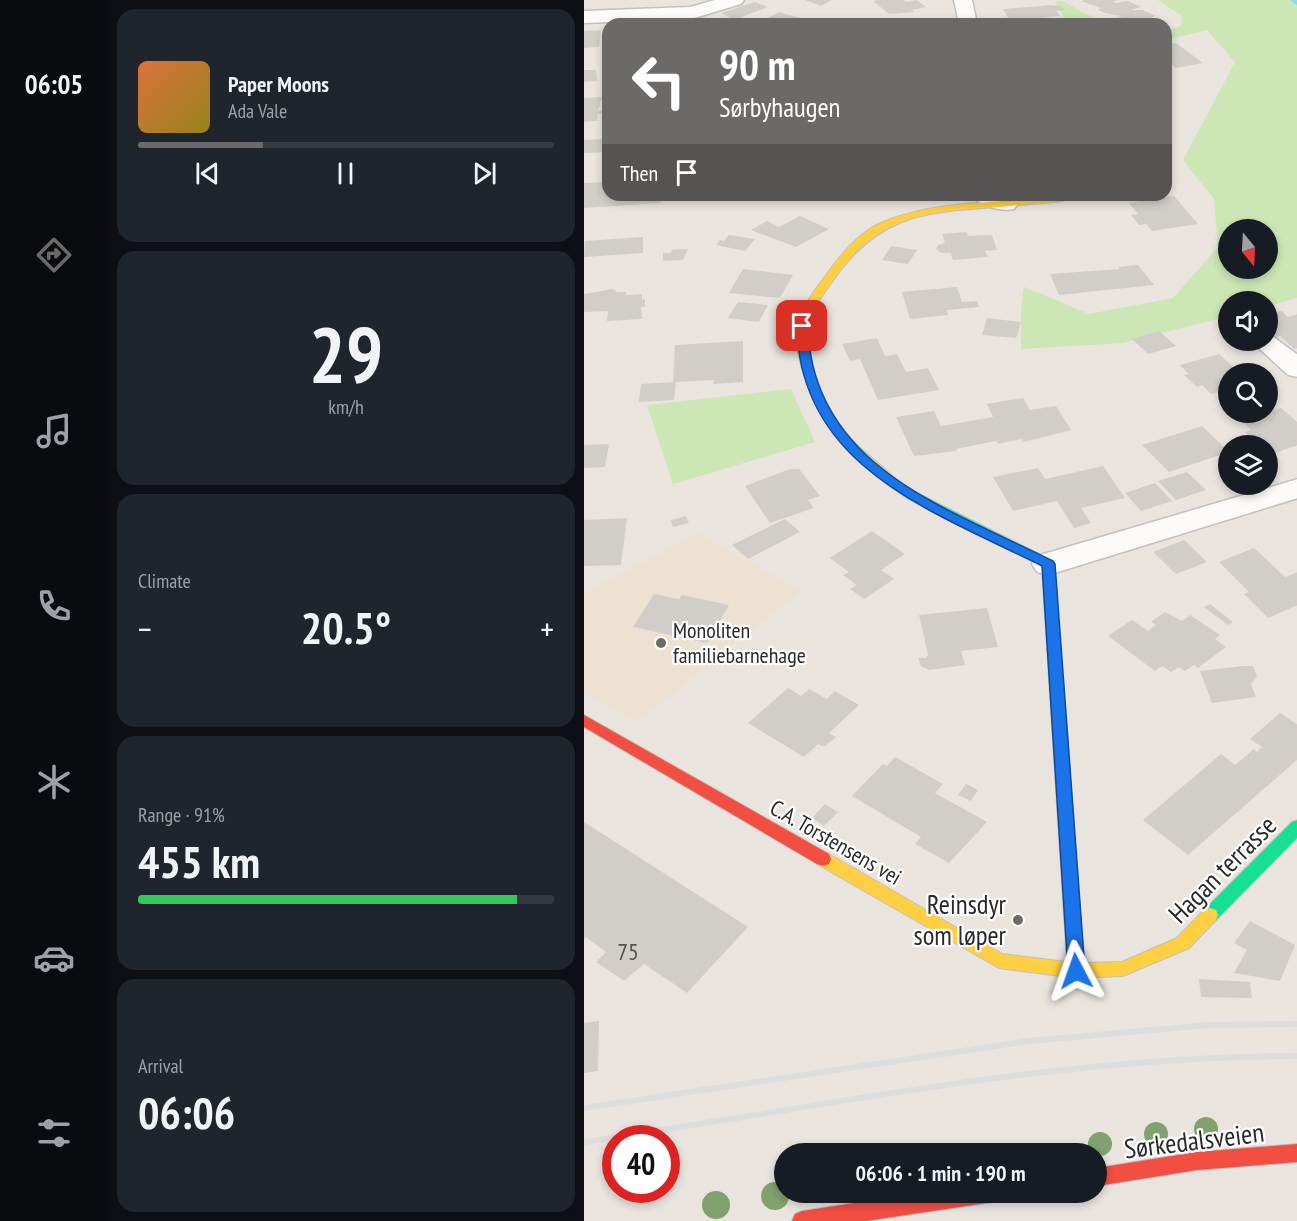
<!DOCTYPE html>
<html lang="en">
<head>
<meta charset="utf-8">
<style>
  body { margin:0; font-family:"PT Sans Narrow",sans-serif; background:#20242c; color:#f1f3f6; height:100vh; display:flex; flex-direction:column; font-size:22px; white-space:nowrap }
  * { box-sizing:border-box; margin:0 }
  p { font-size:20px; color:#9ea1a6 }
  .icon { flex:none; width:33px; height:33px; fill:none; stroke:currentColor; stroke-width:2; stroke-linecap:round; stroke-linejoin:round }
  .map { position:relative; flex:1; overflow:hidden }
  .panel { display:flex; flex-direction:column; gap:9px; padding:9px; background:#0d0f14; width:476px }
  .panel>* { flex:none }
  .banner { position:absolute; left:18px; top:18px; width:570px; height:183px; border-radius:18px; box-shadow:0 3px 9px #0003; background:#6c6a68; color:#fff; overflow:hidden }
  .needle { width:39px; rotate:162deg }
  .controls { position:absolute; left:634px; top:219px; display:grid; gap:12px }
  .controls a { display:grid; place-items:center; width:60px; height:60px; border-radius:50%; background:#171b24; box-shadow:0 3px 9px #0003; font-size:30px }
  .speed { position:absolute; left:18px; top:1125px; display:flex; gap:12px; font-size:30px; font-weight:700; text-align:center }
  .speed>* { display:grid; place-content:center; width:78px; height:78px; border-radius:50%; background:#171b24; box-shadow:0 3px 9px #0003; line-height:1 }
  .speed .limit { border:9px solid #d22; background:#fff; color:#111 }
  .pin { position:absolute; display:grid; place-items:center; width:51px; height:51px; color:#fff; margin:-26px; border-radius:12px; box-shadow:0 3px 9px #0006 }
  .me { position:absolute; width:66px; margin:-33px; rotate:356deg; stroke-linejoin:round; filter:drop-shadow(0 0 4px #0008) }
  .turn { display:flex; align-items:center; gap:21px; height:126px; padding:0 18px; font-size:27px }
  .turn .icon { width:78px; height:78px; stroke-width:2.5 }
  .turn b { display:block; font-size:42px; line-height:51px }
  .then { display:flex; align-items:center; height:57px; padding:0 18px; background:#0003; gap:12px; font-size:22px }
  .big { font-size:45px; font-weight:700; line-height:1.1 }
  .panel .card { flex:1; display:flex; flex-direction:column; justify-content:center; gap:9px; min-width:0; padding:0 21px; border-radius:18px; background:#20242c }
  .panel .dial { align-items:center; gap:0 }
  .dial b { font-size:78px; line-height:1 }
  .song { display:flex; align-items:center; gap:18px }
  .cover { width:72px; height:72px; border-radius:9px; background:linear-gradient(135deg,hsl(20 70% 55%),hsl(50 70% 35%)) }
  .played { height:6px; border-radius:3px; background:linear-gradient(90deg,#6c6a68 30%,#363941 30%) }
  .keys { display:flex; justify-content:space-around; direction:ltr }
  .heat { display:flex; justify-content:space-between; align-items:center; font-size:33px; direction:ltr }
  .charge { height:9px; border-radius:4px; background:linear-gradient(90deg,#34c759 91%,#363941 0) }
  .trip { position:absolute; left:190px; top:1143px; width:333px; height:60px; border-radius:30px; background:#171b24; box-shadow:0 3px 9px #0003; font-weight:700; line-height:60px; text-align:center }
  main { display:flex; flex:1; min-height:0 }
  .menu { display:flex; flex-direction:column; width:108px; justify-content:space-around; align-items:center; background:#090b0e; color:#9ea1a6 }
  .menu .icon { width:42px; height:42px }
  .menu .selected { color:#6c6a68 }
  .menu b { font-size:27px; color:#f1f3f6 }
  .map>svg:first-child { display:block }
</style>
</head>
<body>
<main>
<nav class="menu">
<b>06:05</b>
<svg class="icon selected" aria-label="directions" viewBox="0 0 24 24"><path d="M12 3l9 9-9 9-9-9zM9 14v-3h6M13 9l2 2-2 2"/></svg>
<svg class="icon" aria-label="music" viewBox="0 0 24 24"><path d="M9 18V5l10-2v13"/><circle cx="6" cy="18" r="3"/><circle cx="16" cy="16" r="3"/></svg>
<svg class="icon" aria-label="phone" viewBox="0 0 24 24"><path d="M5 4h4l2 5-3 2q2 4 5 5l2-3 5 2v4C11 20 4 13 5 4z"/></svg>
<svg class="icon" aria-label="climate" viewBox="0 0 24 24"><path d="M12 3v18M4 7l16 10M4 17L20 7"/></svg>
<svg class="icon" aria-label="car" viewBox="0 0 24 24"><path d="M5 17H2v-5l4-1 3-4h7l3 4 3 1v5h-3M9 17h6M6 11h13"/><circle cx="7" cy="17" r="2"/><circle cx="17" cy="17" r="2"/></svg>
<svg class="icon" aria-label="filters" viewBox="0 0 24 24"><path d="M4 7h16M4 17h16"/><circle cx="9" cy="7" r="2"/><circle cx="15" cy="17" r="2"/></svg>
</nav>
<section class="panel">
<div class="card">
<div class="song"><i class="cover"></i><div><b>Paper Moons</b><p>Ada Vale</p></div></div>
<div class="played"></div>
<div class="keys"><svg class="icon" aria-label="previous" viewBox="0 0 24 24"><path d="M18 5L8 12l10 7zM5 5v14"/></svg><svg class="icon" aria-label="pause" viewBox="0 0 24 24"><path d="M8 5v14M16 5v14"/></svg><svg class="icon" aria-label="next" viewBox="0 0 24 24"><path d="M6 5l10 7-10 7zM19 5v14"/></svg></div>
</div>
<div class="card dial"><b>29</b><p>km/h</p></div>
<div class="card"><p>Climate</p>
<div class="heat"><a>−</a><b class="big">20.5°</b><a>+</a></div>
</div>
<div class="card"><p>Range · 91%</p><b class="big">455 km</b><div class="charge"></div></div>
<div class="card"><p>Arrival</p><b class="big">06:06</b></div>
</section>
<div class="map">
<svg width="714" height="1221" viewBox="0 0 714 1221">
  <rect width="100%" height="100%" fill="#e9e4de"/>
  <path fill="#ede2d2" d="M115,533L217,591L53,722L0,693V593Z"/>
  <g fill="#cce6b5" fill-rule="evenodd">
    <path d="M574,0H713V298L684,306V302H645V316L539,343L437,349V310L440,287L505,314L589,298L634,247L630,199L599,160L651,62L623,30L582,40V31L597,26L598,16ZM645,230H684V268H645Z"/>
    <path d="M478,1L521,24H484L471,2Z"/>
    <path d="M207,389L231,442L89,484L63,405Z"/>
  </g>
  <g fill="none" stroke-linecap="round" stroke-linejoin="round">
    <path fill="#8ddcef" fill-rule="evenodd" d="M706,0H713L714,6Z"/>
  </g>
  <g fill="#d1ceca">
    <path d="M221,0H248L237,6Z"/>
    <path d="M294,0H320L322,2L333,0L342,7L328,10L330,12L305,14L289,1Z"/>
    <path d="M501,0H533L529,2L533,3L544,1L557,7L547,10H559L572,16L561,20H573L580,24L534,23L527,20L538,16L521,13L514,10L517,8L497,1Z"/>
    <path d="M171,2L184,7L150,20L137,13Z"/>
    <path d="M467,5L477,6L481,10L472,11L476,16L426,21L419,9Z"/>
    <path d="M195,12L219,19L209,24L175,23Z"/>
    <path d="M17,30L15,47L0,48V31Z"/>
    <path d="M592,43L619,63L592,68L582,60V45Z"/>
    <path d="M0,70H12L13,81L0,82Z"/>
    <path d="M18,97L14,111L19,110V114H14L13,121L0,122V98Z"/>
    <path d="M20,136H24V152L0,153V140L19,139Z"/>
    <path d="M19,182L24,184V195H78L77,203L0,208V183Z"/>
    <path d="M590,196L614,224L568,231L562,224L555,225L547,215L554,214L545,203Z"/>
    <path d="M216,216L245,229L212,247L167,230L183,221L195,227Z"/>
    <path d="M383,232L384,236L408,235L413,250L401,251L404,257L369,260L367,253H357L352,249L354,245L361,243L358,234Z"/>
    <path d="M145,235L171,239L161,251L132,245L136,240L140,241Z"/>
    <path d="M59,237V253L0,257L1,241Z"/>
    <path d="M307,246L333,250L324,264L298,260Z"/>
    <path d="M104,249L99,260L79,261V253H87L88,250Z"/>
    <path d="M554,265L570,285L475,295L466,274L535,269L534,267Z"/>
    <path d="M159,269L201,274L209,275L196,298L145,293Z"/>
    <path d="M373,287L378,302L393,301L395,307L363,310L364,315L326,319L318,292Z"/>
    <path d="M29,289L33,292H42V295L58,294V300L61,299V307H57L58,319L23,321L24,311L0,312V294Z"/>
    <path d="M154,302L184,305L175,322L144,318Z"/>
    <path d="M698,311L704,317L714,314V348L710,349L696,336L691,338L684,331L688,329L684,326V314Z"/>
    <path d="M403,318L437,322L432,338L398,335Z"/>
    <path d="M575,331L592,346L564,354L548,339Z"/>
    <path d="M293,338L301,356L313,354L322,372L344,368L355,390L294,400L276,359L266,361L258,344Z"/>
    <path d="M159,341V382L129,384L130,380L92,382L90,400L55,402L57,384L89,382L91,345Z"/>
    <path d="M635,354L657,374H645V389L627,394L618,385L613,387L600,375L605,374L596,365Z"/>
    <path d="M439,398L446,410L472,406L487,430L440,442L438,439L414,444L412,441L372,449L373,451L330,456L312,417L350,411L357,426L409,417L403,404Z"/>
    <path d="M697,408L714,423V445L691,453L681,443L675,444L661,432L667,430L657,420Z"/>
    <path d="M618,426L645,452L585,472L558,445Z"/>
    <path d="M25,444L21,467L0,468V445Z"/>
    <path d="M519,466L541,498L497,508L507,523L490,528L473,501L429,511L409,477L454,468L461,479Z"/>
    <path d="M206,469H215L236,496L224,500L230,508L186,523L161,486Z"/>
    <path d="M603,472L622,490L592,500L574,481Z"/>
    <path d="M571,483L588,501L557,511L541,493Z"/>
    <path d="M102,516L105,523L89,527L87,520Z"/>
    <path d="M43,518L37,565L0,566V520Z"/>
    <path d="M201,519L216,532L164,559L148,545Z"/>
    <path d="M288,531L321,554L297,570L310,579L280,599L266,589L273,585L259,575L265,572L246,558Z"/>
    <path d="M600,540L623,562L592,574L569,552Z"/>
    <path d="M670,548L701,577L714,572V605L684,618L660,594L665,592L635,562Z"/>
    <path d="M70,594L95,599L98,595L145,605L123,643L49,627Z"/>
    <path d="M626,604L649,622L644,625L620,607Z"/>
    <path d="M403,608L414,647L377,651L381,665L345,670L337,666L334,658H342L344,655L335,615Z"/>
    <path d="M581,612L598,621L606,615L636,635L631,639L642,647L614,668L610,665L601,671L595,667L587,672L578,666L571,671L524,636L548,620L564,631L572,625L567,622Z"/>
    <path d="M659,666H669L673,676L667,684L672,697L628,703L616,671Z"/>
    <path d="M204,688L217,696L225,689L243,699L251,691L275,705L245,733L252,737L240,747L234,744L220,757L164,723Z"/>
    <path d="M696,713L714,725V759L604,855L559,820L637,754L651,765L670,749L673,752L678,747L666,739Z"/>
    <path d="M311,757L359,784L351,793L403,822L365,863L331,844L337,837L268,796L299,764L303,766Z"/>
    <path d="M382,784L394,790L387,801L374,795Z"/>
    <path d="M241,804L254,812L240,826L228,818Z"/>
    <path d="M0,822L164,927L103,993L60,964L40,981L12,962L22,952L2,937L0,939Z"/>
    <path d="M666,921L711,945L696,981L650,973L663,950L650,943Z"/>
    <path d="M615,979L666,982L668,998L617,997Z"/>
    <path d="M15,1021L14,1071L0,1073V1023Z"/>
  </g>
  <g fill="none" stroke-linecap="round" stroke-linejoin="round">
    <defs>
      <g id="street">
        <path d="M131,0H160L157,4L107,19L0,23V11L106,7Z"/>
        <path d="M370,0H388L393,24H375Z"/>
        <path d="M388,195C402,195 424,190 434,204L430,209C418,212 395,206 388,195Z"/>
        <path d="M684,333L714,355V377L704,375L666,340H684Z"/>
        <path d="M714,479V498L464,575L453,572L448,564L453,556Z"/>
      </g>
      <g id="fast">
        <path d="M304,475L331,492L469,561L482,726L480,730H470L468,726L458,566L323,498L300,482L298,479Z"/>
        <path d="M714,820V837L632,920L626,922L620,920L618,915L620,910L708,822Z"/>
      </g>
      <g id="slow">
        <path d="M473,195H494C482,203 459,203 445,204C355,214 301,202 245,286C237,298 226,312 223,326C216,361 247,418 270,442C282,455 299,465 310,479L304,483L300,482C260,451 231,414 217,365C214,353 210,338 213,325C217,307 232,289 243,274C257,254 275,232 299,222C355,199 415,205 473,195Z"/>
        <path d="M475,720L480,722L482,726L500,963L538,962L593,938L620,910L626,908L632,910L634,915L632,920L605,948L539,976L492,978L415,968L233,864L231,859L233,854L239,852L245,854L418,954L483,962L468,726L470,722Z"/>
      </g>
      <g id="jam">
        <path d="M0,715L245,854L247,859L245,864L239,866L233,864L0,727Z"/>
        <path d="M714,1144V1162L613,1170L513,1186V1168L613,1152Z"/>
        <path d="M342,1192H418L416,1199L409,1202L282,1221H208L211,1214L218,1211Z"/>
      </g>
    </defs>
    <use href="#street" stroke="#c2c0c0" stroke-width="3"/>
    <use href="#fast" stroke="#c2c0c0" stroke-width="2"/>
    <use href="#slow" stroke="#c2c0c0" stroke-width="2"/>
    <use href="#jam" stroke="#c2c0c0" stroke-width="2"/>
    <use href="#street" fill="#fcfbfa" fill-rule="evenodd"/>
    <use href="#fast" fill="#16e098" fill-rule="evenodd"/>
    <use href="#slow" fill="#ffcf43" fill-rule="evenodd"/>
    <use href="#jam" fill="#f24e42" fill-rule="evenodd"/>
    <g stroke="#ddddde" stroke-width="6">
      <path d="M0,1108L445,1041L624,1025L714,1024"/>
      <path d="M0,1142C237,1107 473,1056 714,1056"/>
    </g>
  </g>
  <g fill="#81a16f">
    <circle cx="622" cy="1129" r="12"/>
    <circle cx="572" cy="1134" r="12"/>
    <circle cx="516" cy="1144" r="12"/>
    <circle cx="191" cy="1196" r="14"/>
    <circle cx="132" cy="1205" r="14"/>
  </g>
  <path fill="#1a73e8" stroke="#114b97" stroke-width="1.5" d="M218,323L224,326C227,466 363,508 469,561L471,564L501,971L499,977L492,979L486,977L484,971L458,566C351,512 215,468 213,326Z"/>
  <g fill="#6c6a68" stroke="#fff" stroke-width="2">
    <circle cx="77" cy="643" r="6"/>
    <circle cx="434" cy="920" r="6"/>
  </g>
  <g text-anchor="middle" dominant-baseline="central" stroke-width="4.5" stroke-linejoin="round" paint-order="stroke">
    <g font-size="22" fill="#292929" stroke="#fff" text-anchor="start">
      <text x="89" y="630">Monoliten<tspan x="89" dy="25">familiebarnehage</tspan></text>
    </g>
    <g font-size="22" fill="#292929" stroke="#fff">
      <text transform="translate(252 842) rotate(30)">C.A. Torstensens vei</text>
    </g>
    <g font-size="24" fill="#545352">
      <text x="44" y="951">75</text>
    </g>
    <g font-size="27" fill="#292929" stroke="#fff">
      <text transform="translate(638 869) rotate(-45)">Hagan terrasse</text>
      <text transform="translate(610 1140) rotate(-7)">Sørkedalsveien</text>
    </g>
    <g font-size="27" fill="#292929" stroke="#fff" text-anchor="end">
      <text x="422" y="904">Reinsdyr<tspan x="422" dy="31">som løper</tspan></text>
    </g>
  </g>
</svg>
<div class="controls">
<a><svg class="needle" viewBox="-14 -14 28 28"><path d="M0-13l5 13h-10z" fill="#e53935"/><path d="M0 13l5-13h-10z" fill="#9ea1a6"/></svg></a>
<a><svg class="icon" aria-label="sound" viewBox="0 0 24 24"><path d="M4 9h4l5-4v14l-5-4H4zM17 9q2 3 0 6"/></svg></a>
<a><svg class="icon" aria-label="search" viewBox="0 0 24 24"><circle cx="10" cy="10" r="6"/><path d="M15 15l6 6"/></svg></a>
<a><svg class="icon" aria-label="layers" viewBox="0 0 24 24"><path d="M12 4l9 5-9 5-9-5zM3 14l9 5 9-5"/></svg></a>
</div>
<div class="speed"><div class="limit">40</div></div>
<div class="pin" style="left:218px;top:326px;background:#d93025"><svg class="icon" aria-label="arrive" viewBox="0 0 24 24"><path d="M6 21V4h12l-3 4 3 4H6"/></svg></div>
<svg class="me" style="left:492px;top:971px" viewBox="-20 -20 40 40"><path d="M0-17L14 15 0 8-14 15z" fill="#1a73e8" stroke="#fff" stroke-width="4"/></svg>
<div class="trip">06:06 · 1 min · 190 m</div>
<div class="banner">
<div class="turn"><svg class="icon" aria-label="left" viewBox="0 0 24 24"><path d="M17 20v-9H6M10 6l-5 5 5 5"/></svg><div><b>90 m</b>Sørbyhaugen</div></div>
<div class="then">Then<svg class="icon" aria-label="arrive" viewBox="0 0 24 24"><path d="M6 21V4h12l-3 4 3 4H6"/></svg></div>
</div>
</div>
</main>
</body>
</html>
